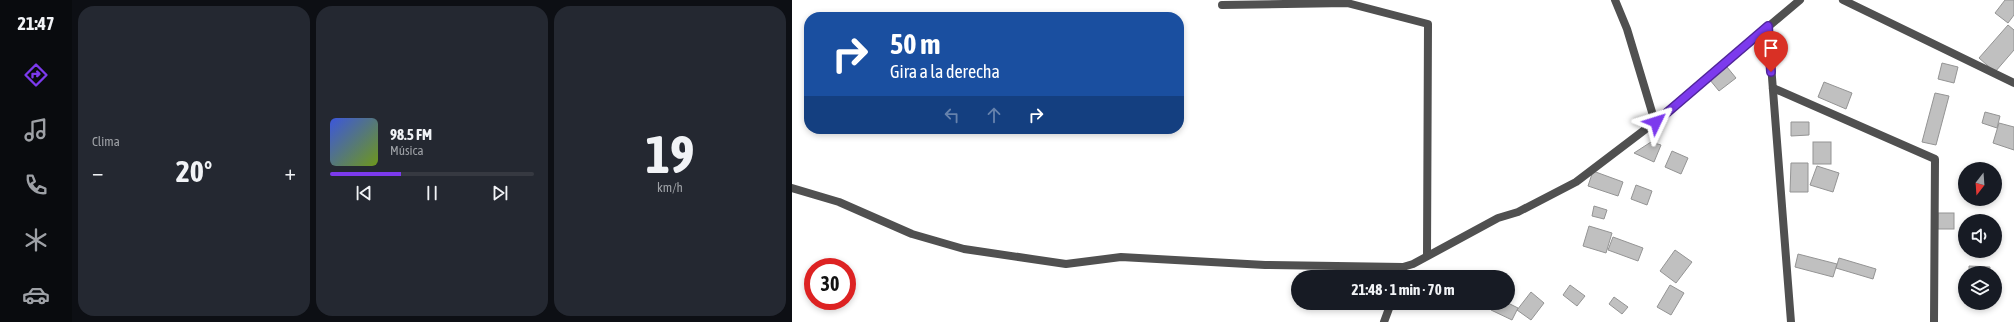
<!DOCTYPE html>
<html lang="es">
<head>
<meta charset="utf-8">
<style>
  body { margin:0; font-family:"Asap Condensed",sans-serif; background:#242831; color:#f1f3f6; height:100vh; display:flex; flex-direction:column; font-size:15px; white-space:nowrap }
  * { box-sizing:border-box; margin:0 }
  p { font-size:13px; color:#9ea1a6 }
  .icon { flex:none; width:22px; height:22px; fill:none; stroke:currentColor; stroke-width:2; stroke-linecap:round; stroke-linejoin:round }
  .map { position:relative; flex:1; overflow:hidden }
  .side { display:flex; flex-direction:column; gap:6px; padding:6px; background:#0d0f14; width:720px }
  .side>* { flex:none }
  .guide { position:absolute; left:12px; top:12px; width:380px; height:122px; border-radius:16px; box-shadow:0 2px 6px #0003; background:#1a4fa0; color:#fff; overflow:hidden }
  .needle { width:26px; rotate:197deg }
  .tools { position:absolute; left:1166px; top:162px; display:grid; gap:8px }
  .tools a { display:grid; place-items:center; width:44px; height:44px; border-radius:50%; background:#171b24; box-shadow:0 2px 6px #0003; font-size:20px }
  .speed { position:absolute; left:12px; top:258px; display:flex; gap:8px; font-size:20px; font-weight:700; text-align:center }
  .speed>* { display:grid; place-content:center; width:52px; height:52px; border-radius:50%; background:#171b24; box-shadow:0 2px 6px #0003; line-height:1 }
  .speed .limit { border:6px solid #d22; background:#fff; color:#111 }
  .pin { position:absolute; display:grid; place-items:center; width:34px; height:34px; color:#fff; margin:-41px -17px; border-radius:50% 50% 50% 0; rotate:-45deg; box-shadow:0 0 4px #0007 }
  .pin .icon { rotate:45deg }
  .me { position:absolute; width:44px; margin:-22px; rotate:49deg; stroke-linejoin:round; filter:drop-shadow(0 0 3px #0008) }
  .turn { display:flex; align-items:center; gap:14px; height:84px; padding:0 20px; font-size:18px }
  .turn .icon { width:52px; height:52px; stroke-width:2.5 }
  .turn b { display:block; font-size:28px; line-height:34px }
  .lanes { display:flex; align-items:center; height:38px; padding:0 20px; background:#0003; justify-content:center; gap:20px; direction:ltr }
  .lanes .off { opacity:.35 }
  .big { font-size:30px; font-weight:700; line-height:1.1 }
  .side .widget { flex:1; display:flex; flex-direction:column; justify-content:center; gap:6px; min-width:0; padding:0 14px; border-radius:16px; background:#242831 }
  .side .dial { align-items:center; gap:0 }
  .dial b { font-size:52px; line-height:1 }
  .song { display:flex; align-items:center; gap:12px }
  .cover { width:48px; height:48px; border-radius:6px; background:linear-gradient(135deg,hsl(230 70% 55%),hsl(80 70% 35%)) }
  .played { height:4px; border-radius:2px; background:linear-gradient(90deg,#7c3aed 35%,#363941 35%) }
  .keys { display:flex; justify-content:space-around; direction:ltr }
  .heat { display:flex; justify-content:space-between; align-items:center; font-size:22px; direction:ltr }
  .side .tiles { flex:1; display:grid; gap:6px; grid-template-columns:repeat(3,1fr) }
  .trip { position:absolute; left:499px; top:270px; width:224px; height:40px; border-radius:20px; background:#171b24; box-shadow:0 2px 6px #0003; font-weight:700; line-height:40px; text-align:center }
  main { display:flex; flex:1; min-height:0 }
  .dock { display:flex; flex-direction:column; width:72px; justify-content:space-around; align-items:center; background:#090b0e; color:#9ea1a6 }
  .dock .icon { width:28px; height:28px }
  .dock .selected { color:#7c3aed }
  .dock b { font-size:18px; color:#f1f3f6 }
  .map>svg:first-child { display:block }
</style>
</head>
<body>
<main>
<nav class="dock">
<b>21:47</b>
<svg class="icon selected" aria-label="directions" viewBox="0 0 24 24"><path d="M12 3l9 9-9 9-9-9zM9 14v-3h6M13 9l2 2-2 2"/></svg>
<svg class="icon" aria-label="music" viewBox="0 0 24 24"><path d="M9 18V5l10-2v13"/><circle cx="6" cy="18" r="3"/><circle cx="16" cy="16" r="3"/></svg>
<svg class="icon" aria-label="phone" viewBox="0 0 24 24"><path d="M5 4h4l2 5-3 2q2 4 5 5l2-3 5 2v4C11 20 4 13 5 4z"/></svg>
<svg class="icon" aria-label="climate" viewBox="0 0 24 24"><path d="M12 3v18M4 7l16 10M4 17L20 7"/></svg>
<svg class="icon" aria-label="car" viewBox="0 0 24 24"><path d="M5 17H2v-5l4-1 3-4h7l3 4 3 1v5h-3M9 17h6M6 11h13"/><circle cx="7" cy="17" r="2"/><circle cx="17" cy="17" r="2"/></svg>
</nav>
<section class="side">
<div class="tiles">
<div class="widget"><p>Clima</p>
<div class="heat"><a>−</a><b class="big">20°</b><a>+</a></div>
</div>
<div class="widget">
<div class="song"><i class="cover"></i><div><b>98.5 FM</b><p>Música</p></div></div>
<div class="played"></div>
<div class="keys"><svg class="icon" aria-label="previous" viewBox="0 0 24 24"><path d="M18 5L8 12l10 7zM5 5v14"/></svg><svg class="icon" aria-label="pause" viewBox="0 0 24 24"><path d="M8 5v14M16 5v14"/></svg><svg class="icon" aria-label="next" viewBox="0 0 24 24"><path d="M6 5l10 7-10 7zM19 5v14"/></svg></div>
</div>
<div class="widget dial"><b>19</b><p>km/h</p></div>
</div>
</section>
<div class="map">
<svg width="1222" height="322" viewBox="0 0 1222 322">
  <rect width="100%" height="100%" fill="#fff"/>
  <g fill="#c0c0c0" stroke="#949494">
    <path d="M1213,0H1222V15L1216,23L1203,13Z"/>
    <path d="M1216,25L1222,30V50L1203,72L1187,58Z"/>
    <path d="M1150,63L1166,67L1162,83L1146,79Z"/>
    <path d="M935,67L944,78L927,91L918,80Z"/>
    <path d="M1032,82L1060,93L1054,109L1026,97Z"/>
    <path d="M1143,93L1157,96L1144,145L1130,142Z"/>
    <path d="M1193,112L1208,116L1205,128L1190,123Z"/>
    <path d="M999,122H1017V135L999,136Z"/>
    <path d="M1207,123L1222,127V150L1201,143Z"/>
    <path d="M859,142L869,145L862,162L842,153Z"/>
    <rect x="1021" y="142" width="18" height="22"/>
    <path d="M880,151L896,158L889,174L873,167Z"/>
    <path d="M999,163H1016V192H998Z"/>
    <path d="M1025,166L1047,173L1041,192L1018,185Z"/>
    <path d="M801,171L831,182L826,196L796,186Z"/>
    <path d="M844,185L860,191L855,205L839,199Z"/>
    <path d="M802,206L815,210L812,219L800,216Z"/>
    <rect x="1146" y="213" width="16" height="16"/>
    <path d="M797,226L820,233L814,253L791,246Z"/>
    <path d="M821,237L851,248L846,261L816,250Z"/>
    <path d="M883,250L900,262L884,283L868,271Z"/>
    <path d="M1006,254L1045,264L1041,277L1003,267Z"/>
    <path d="M1047,258L1084,269L1081,279L1044,268Z"/>
    <path d="M1177,266L1198,267V273H1177Z"/>
    <path d="M778,285L793,296L785,306L771,295Z"/>
    <path d="M878,285L892,293L879,315L865,307Z"/>
    <path d="M739,292L752,303L739,320L725,310Z"/>
    <path d="M822,297L836,307L830,314L817,304Z"/>
    <path d="M702,303H716L726,308L720,320L699,310Z"/>
  </g>
  <g fill="none" stroke-linecap="round" stroke-linejoin="round">
    <g stroke="#505050" stroke-width="8">
      <path d="M823,0L835,29L863,122"/>
      <path d="M1051,0L1222,83"/>
      <path d="M430,5L555,3L636,24L635,255"/>
      <path d="M976,26L999,322"/>
      <path d="M981,88L1143,159L1142,322"/>
      <path d="M0,188L47,202L120,234L172,249L274,264L329,257L473,265L611,267L621,264L706,218L726,212L784,182L863,122L1008,0"/>
      <path d="M608,277L611,267"/>
      <path d="M592,322L599,303"/>
    </g>
  </g>
  <g fill="none" stroke-linecap="round" stroke-linejoin="round">
    <defs>
      <path id="route" d="M864,122L976,26L979,72"/>
    </defs>
    <use href="#route" stroke="#51269a" stroke-width="10"/>
    <use href="#route" stroke="#7c3aed" stroke-width="7"/>
  </g>
</svg>
<div class="tools">
<a><svg class="needle" viewBox="-14 -14 28 28"><path d="M0-13l5 13h-10z" fill="#e53935"/><path d="M0 13l5-13h-10z" fill="#9ea1a6"/></svg></a>
<a><svg class="icon" aria-label="sound" viewBox="0 0 24 24"><path d="M4 9h4l5-4v14l-5-4H4zM17 9q2 3 0 6"/></svg></a>
<a><svg class="icon" aria-label="layers" viewBox="0 0 24 24"><path d="M12 4l9 5-9 5-9-5zM3 14l9 5 9-5"/></svg></a>
</div>
<div class="speed"><div class="limit">30</div></div>
<div class="pin" style="left:979px;top:72px;background:#d93025"><svg class="icon" aria-label="arrive" viewBox="0 0 24 24"><path d="M6 21V4h12l-3 4 3 4H6"/></svg></div>
<svg class="me" style="left:864px;top:122px" viewBox="-20 -20 40 40"><path d="M0-17L14 15 0 8-14 15z" fill="#7c3aed" stroke="#fff" stroke-width="4"/></svg>
<div class="trip">21:48 · 1 min · 70 m</div>
<div class="guide">
<div class="turn"><svg class="icon" aria-label="right" viewBox="0 0 24 24"><path d="M7 20v-9h11M14 6l5 5-5 5"/></svg><div><b>50 m</b>Gira a la derecha</div></div>
<div class="lanes"><svg class="icon off" aria-label="left" viewBox="0 0 24 24"><path d="M17 20v-9H6M10 6l-5 5 5 5"/></svg><svg class="icon off" aria-label="ahead" viewBox="0 0 24 24"><path d="M12 20V5M6 11l6-6 6 6"/></svg><svg class="icon" aria-label="right" viewBox="0 0 24 24"><path d="M7 20v-9h11M14 6l5 5-5 5"/></svg></div>
</div>
</div>
</main>
</body>
</html>
